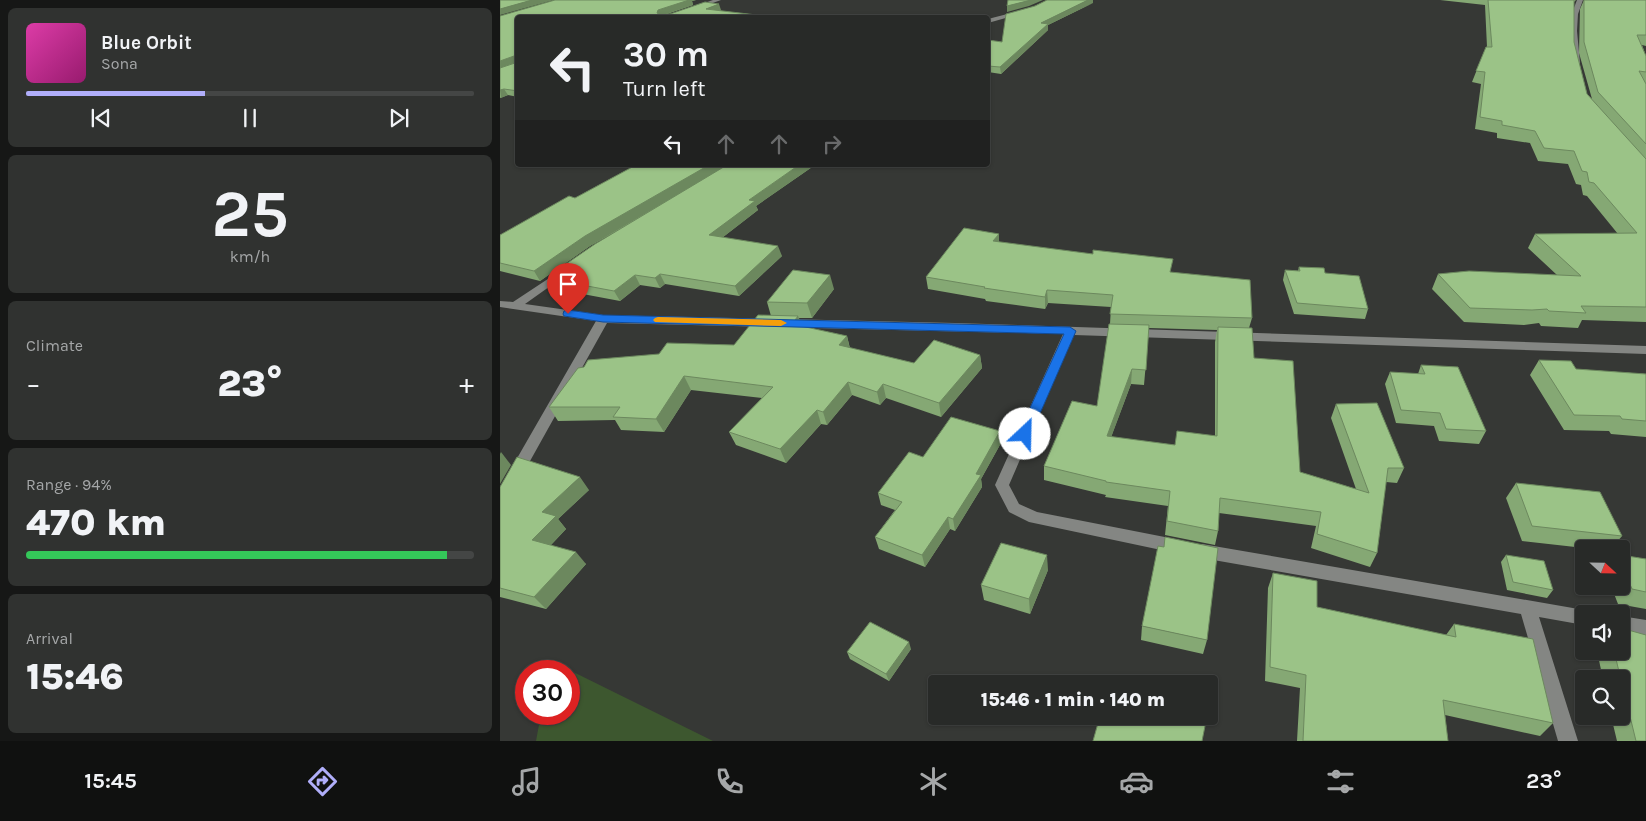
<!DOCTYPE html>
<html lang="en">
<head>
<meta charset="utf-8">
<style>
  body { margin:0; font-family:Karla,sans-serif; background:#303230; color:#f1f3f6; height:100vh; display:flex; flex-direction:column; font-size:19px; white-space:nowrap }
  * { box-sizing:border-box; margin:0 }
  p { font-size:16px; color:#a5a7a8 }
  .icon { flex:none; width:28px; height:28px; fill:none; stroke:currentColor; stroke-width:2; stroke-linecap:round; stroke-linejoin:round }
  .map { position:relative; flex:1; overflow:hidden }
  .details { display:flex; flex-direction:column; gap:8px; padding:8px; background:#161716; width:500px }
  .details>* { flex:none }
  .top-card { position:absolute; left:15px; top:15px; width:475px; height:152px; border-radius:5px; box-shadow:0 1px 4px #0004,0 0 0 1px #444645; background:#282a28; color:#f1f3f6; overflow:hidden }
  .needle { width:32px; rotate:112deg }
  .fabs { position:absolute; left:1075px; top:540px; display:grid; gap:10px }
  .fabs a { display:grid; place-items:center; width:55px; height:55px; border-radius:5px; background:#282a28; box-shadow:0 1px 4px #0004,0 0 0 1px #444645; font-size:25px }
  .speed { position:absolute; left:15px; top:660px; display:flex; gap:10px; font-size:25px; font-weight:700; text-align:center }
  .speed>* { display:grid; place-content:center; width:65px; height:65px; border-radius:50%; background:#282a28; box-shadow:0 1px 4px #0004,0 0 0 1px #444645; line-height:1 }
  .speed .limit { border:8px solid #d22; background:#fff; color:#111 }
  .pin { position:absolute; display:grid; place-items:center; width:42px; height:42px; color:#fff; margin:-51px -21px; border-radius:50% 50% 50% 0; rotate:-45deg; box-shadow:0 0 5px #0007 }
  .pin .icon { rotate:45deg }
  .me { position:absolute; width:55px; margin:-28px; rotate:24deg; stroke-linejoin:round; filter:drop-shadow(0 0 4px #0008) }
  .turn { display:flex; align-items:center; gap:18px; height:105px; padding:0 25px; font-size:22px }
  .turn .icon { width:65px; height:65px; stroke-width:2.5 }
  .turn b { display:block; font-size:35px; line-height:42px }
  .lanes { display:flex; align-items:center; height:48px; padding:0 25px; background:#0003; justify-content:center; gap:25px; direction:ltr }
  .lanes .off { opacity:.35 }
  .big { font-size:38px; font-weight:800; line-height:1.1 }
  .details .tile { flex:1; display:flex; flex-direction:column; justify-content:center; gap:8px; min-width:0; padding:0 18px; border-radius:8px; background:#303230 }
  .details .dial { align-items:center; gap:0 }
  .dial b { font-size:65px; line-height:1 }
  .song { display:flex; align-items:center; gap:15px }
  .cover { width:60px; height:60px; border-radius:8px; background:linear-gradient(135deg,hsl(320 70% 55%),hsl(320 70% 35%)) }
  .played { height:5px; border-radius:2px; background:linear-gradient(90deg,#b0aefa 40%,#444645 40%) }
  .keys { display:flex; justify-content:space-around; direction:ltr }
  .heat { display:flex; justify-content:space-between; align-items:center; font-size:28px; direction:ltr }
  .charge { height:8px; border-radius:4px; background:linear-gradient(90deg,#34c759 94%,#444645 0) }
  .trip { position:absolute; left:428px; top:675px; width:290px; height:50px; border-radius:5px; background:#282a28; box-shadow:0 1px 4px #0004,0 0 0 1px #444645; font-weight:800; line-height:50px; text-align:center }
  .tab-bar { display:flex; height:80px; justify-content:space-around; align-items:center; background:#101110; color:#a5a7a8 }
  .tab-bar .icon { width:35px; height:35px }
  .tab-bar .on { color:#b0aefa }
  .tab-bar b { font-size:22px; color:#f1f3f6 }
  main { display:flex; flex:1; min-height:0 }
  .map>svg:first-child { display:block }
</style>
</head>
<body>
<main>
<section class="details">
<div class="tile">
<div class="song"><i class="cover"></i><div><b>Blue Orbit</b><p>Sona</p></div></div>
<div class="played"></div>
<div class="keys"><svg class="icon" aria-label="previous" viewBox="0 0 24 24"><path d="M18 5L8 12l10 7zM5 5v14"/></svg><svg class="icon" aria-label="pause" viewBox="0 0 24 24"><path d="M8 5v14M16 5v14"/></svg><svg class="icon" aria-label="next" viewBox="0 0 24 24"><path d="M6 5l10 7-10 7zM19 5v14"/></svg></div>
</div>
<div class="tile dial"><b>25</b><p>km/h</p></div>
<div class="tile"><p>Climate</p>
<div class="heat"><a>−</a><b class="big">23°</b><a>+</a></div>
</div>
<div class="tile"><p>Range · 94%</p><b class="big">470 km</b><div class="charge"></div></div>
<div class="tile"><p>Arrival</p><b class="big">15:46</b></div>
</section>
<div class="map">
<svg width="1146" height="741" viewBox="0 0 1146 741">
  <rect width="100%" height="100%" fill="#363835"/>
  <path fill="#3d572f" d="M49,660L213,741H36L41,714H69V671H47Z"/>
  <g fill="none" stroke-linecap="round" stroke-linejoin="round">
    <g fill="#848683" fill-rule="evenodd">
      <path d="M213,0H221L171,18H161Z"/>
      <path d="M548,0H556L534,10L488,23V19L530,8Z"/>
      <path d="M1077,0H1083L1078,14L1077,31L1080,63L1077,65L1074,63C1070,42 1068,20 1077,0Z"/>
      <path d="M66,267L70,268L71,270L70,272L25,304L103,315L455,323L1146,346V354L574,335L509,485L519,504L537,512L680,540L686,542L688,547L686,552L680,554L529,522L509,512L495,485L563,334L107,323L5,506L0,508V488L96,321L0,307V301L13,302Z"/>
      <path d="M702,544L1090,611L1091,614H1084V625L1039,617L1078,741H1058L1021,614L702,558L696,556L694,551L696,546Z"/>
      <path d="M1121,616L1146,620V636L1121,632Z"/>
    </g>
  </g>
  <g fill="#85a874" fill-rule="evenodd">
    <path d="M55,0H196L192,1L193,5L167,14L221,10L219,11L282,18H18V97L8,95L0,98V16Z"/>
    <path d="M940,0H1076L1074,2V42L1087,94L1092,99L1079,53L1080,9L1084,0H1146V46L1142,45L1146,56V322L1082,320L1078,328L1041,326L1039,323L1024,325L964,322L932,289L938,274L1057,275L1028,248L1035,234H1118L1087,196L1083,195L1081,185L1076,184L1068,164L1038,161L1030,143L997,138V133L975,129L981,84L972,82L986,47H987L985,5Z"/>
    <path d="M593,3L548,25V30L501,74L488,72V40L502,42Z"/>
    <path d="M136,165H315L256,206L258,210L223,237L282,256L239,296L165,284L160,288L140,285L120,301L72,292L70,288L56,285L50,275L117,231L90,246L40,281L0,271V235L75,198Z"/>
    <path d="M499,234V242L671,272L752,318L749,328L754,358L800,472L856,489L831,418L836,404L904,468L897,483L886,482L877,553L870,567L811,548L816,526L719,513L718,531L715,545L665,535L668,506L605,497L606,495L544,480V466L597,406L610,324L611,307L548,303L545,309L486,301L485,299L428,289L426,277ZM649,328L717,330L715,342V436L675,445L611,437L631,384L644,385Z"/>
    <path d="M799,267L825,273L868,309L865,319L794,314L783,280L785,270L798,271Z"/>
    <path d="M334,289L312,318H299L301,326L347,336L350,348L414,363L480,355L482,368L441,417L386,398L380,405L352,395L327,425L321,424L286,463L236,445L229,432L262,398L191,390L164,432L121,430L115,420L58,421L49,407L159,354L234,345L271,316L267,302Z"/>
    <path d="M1039,360L1076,369L1146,374V437L1111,434L1109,431L1064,430L1030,375Z"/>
    <path d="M921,365L986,431L979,444L939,441L934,426L896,423L885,384L890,372L918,374Z"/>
    <path d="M500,431L501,443L481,479L482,487L455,531L450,529L425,567L379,549L375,537L395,510L381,505L378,493L423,457Z"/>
    <path d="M1016,483L1122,536L1111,549H1093L1022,541L1006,498Z"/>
    <path d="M0,487L89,490L58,519L66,529L51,545L86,564L46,609L0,597Z"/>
    <path d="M1006,555L1053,590L1047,598L1007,590L1001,562Z"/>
    <path d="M1121,555L1146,559V609L1118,604L1111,586H1121Z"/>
    <path d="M548,570L530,614L484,600L481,585Z"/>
    <path d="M773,573L817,607L946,635L954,624L1053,723L1040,736L945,715L948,741H797L800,688L765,681L768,588Z"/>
    <path d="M642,626L707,640L703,654L641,640Z"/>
    <path d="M411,649L389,681L350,659L347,652Z"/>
    <path d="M1097,651H1121L1146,741H1117L1111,716H1121V679H1103Z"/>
  </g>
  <g fill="#6c885e">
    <path d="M32,0H54L0,15V9Z"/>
    <path d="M185,0H196L192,1L193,5L160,16L157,13L158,10Z"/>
    <path d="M531,0H543L529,6L507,12V6Z"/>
    <path d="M588,0H593V3L548,25V30L501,74L500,67L541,23Z"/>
    <path d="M219,4L221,10L208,15L206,9Z"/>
    <path d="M14,56L17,62L0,68V61Z"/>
    <path d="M4,89L8,95L1,98L0,90Z"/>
    <path d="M209,165H228L90,246L40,281L34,271L85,236Z"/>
    <path d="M299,165H315L256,206L258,210L213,245L209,235L249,200Z"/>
    <path d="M499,234V245L493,241Z"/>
    <path d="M278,246L282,256L239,296L235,286Z"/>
    <path d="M160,274L165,284L160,288L155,278Z"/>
    <path d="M135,275L140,285L120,301L114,291Z"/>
    <path d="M330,275L334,289L312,318L307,303Z"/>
    <path d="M547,290L548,303L545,309V297Z"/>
    <path d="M298,316L303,330L292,324Z"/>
    <path d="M347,336L350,350L339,345Z"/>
    <path d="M480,355L482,368L441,417L439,403Z"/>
    <path d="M632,369L631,384L606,451L607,436Z"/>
    <path d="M184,376L191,390L164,432L156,419Z"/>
    <path d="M348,382L352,395L327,425L323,412Z"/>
    <path d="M383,384L386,398L380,405L377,392Z"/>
    <path d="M317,410L321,424L286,463L280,449Z"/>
    <path d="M500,431L501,443L481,479L482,487L455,531L453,519L476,474Z"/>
    <path d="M1,452L11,465L0,484V454Z"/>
    <path d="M80,477L89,490L58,519L66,529L43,553L32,540L42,512Z"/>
    <path d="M448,517L450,529L425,567L422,555Z"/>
    <path d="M76,552L86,564L46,609L34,597Z"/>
    <path d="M547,555L548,570L530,614L529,599Z"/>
    <path d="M409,642L411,649L389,681L386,674Z"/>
  </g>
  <g fill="#9bc387" stroke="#6c885e">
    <path d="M0,0H32L0,9Z"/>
    <path d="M55,0H189L158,10L157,13L159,14H170L205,2L219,4L206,9L282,18H18V91L4,89L0,90V68L15,63L17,58L14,56L0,61V16Z"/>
    <path d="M508,0H531L507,6Z"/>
    <path d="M547,0H588L541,23L548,24L500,67L488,66V40L502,42L506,14L535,6Z"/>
    <path d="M988,0H1074V42L1087,94L1146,159V307L1081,306L1086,313L1049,311L1047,309L1032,310L970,308L938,274L969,271L1081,276L1035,234L1137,233L1094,183L1089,182L1087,172L1082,171L1074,151L1044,148L1035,131L1002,125V121L980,117L985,72L976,71L986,47H992Z"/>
    <path d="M1084,0H1146V35H1137L1146,56V72L1139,71L1146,84V144L1098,92L1084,42Z"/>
    <path d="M136,165H209L85,236L34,271L0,263V235L69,196L75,198Z"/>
    <path d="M227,165H299L249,200L255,201L209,235L278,246L235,286L160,274L155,278L135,275L114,291L66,282L70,279L50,275L95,244Z"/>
    <path d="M464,228L499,234L493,241L593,254V250L673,259L670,272L750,280L752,318L610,314L613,295L547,290L545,297L484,288L485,287L426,277Z"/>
    <path d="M799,267L824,268L825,273L859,276L868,309L797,303L785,270L800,271Z"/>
    <path d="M293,270L330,275L307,303L267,302Z"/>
    <path d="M258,315L298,316L292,324L347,336L339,345L414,363L434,340L480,355L439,403L383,384L377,392L348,382L323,412L317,410L280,449L229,432L273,387L184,376L156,419L113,417L120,407H49L78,368L84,367L88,360L159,354L167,343L234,345Z"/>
    <path d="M609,324L649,325L646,370L632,369L607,436L675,445L677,431L717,436L718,327L752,328L754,358L793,361L800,472L869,493L836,404L877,403L904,468H888L877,553L817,534L821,512L720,498L718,531L667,521L670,491L606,482V481L544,466L572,401L597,406Z"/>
    <path d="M1039,360L1071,361L1076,369L1146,374V421L1122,419L1120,416L1074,415Z"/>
    <path d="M921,365L958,367L986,431L946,429L940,413L901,410L890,372L925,374Z"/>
    <path d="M451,417L500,431L476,474L481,475L453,519L448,517L422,555L375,537L402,502L378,493L409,452L423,457Z"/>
    <path d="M17,457L80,477L42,512L56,516L32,540L76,552L34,597L0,588V487Z"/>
    <path d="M1016,483L1100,492L1122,536L1032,526Z"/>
    <path d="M665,537L718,548L707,640L642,626L658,546L664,547Z"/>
    <path d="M501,543L547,555L529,599L481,585Z"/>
    <path d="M1006,555L1044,561L1053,590L1013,582Z"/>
    <path d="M1121,555L1146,559V592L1132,589L1121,563Z"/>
    <path d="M773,573L817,581V607L956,637L954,624L1033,639L1053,723L943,700L948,741H803L806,675L770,667Z"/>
    <path d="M370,622L409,642L386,674L347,652Z"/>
    <path d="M1121,628L1146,635V741H1136L1114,651H1121Z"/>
    <path d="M611,679L627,684H610Z"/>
    <path d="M600,716H707L702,741H593Z"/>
  </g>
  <path fill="#1a73e8" stroke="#114b97" d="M68,310L103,315L570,327L576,331L531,434L529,437H520L518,434L564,334L103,322L64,316L63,314L64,311Z"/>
  <path fill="#f59e0b" d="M158,317L281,320L287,323L281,326L155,322L153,320L155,318Z"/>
</svg>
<div class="fabs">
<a><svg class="needle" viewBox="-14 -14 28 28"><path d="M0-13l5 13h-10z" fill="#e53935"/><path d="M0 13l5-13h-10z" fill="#a5a7a8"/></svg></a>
<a><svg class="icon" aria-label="sound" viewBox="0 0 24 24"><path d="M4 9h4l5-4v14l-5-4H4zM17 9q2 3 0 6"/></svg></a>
<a><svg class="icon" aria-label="search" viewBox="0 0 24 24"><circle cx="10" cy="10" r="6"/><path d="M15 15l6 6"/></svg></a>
</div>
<div class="speed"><div class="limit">30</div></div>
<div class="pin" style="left:68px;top:314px;background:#d93025"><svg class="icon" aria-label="arrive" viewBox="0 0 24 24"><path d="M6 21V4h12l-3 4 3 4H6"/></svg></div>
<svg class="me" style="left:525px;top:434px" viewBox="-20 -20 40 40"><circle r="19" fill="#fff"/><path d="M0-13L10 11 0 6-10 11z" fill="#1a73e8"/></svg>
<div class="trip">15:46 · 1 min · 140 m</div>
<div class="top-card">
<div class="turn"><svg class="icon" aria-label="left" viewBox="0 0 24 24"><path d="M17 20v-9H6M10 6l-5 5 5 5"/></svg><div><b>30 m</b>Turn left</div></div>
<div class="lanes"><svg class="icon" aria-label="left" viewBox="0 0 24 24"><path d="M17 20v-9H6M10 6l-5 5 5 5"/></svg><svg class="icon off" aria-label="ahead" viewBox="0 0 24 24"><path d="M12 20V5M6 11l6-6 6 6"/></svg><svg class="icon off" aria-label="ahead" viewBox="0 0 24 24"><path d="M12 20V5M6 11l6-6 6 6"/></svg><svg class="icon off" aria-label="right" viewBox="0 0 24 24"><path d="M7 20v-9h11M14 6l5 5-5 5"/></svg></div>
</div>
</div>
</main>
<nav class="tab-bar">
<b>15:45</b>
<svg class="icon on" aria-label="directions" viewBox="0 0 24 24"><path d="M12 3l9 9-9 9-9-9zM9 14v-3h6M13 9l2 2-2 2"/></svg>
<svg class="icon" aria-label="music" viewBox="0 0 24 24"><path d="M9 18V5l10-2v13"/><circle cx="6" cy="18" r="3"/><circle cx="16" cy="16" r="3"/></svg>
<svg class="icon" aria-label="phone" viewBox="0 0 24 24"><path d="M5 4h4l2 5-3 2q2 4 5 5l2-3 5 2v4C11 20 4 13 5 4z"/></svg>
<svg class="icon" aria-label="climate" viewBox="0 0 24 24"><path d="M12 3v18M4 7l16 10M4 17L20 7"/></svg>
<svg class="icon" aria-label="car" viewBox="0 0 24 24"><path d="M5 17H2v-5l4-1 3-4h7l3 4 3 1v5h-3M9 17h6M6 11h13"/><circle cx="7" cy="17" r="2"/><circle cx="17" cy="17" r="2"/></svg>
<svg class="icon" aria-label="filters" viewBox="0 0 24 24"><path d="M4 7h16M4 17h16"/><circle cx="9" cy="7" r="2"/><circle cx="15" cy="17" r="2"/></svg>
<b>23°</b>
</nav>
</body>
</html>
